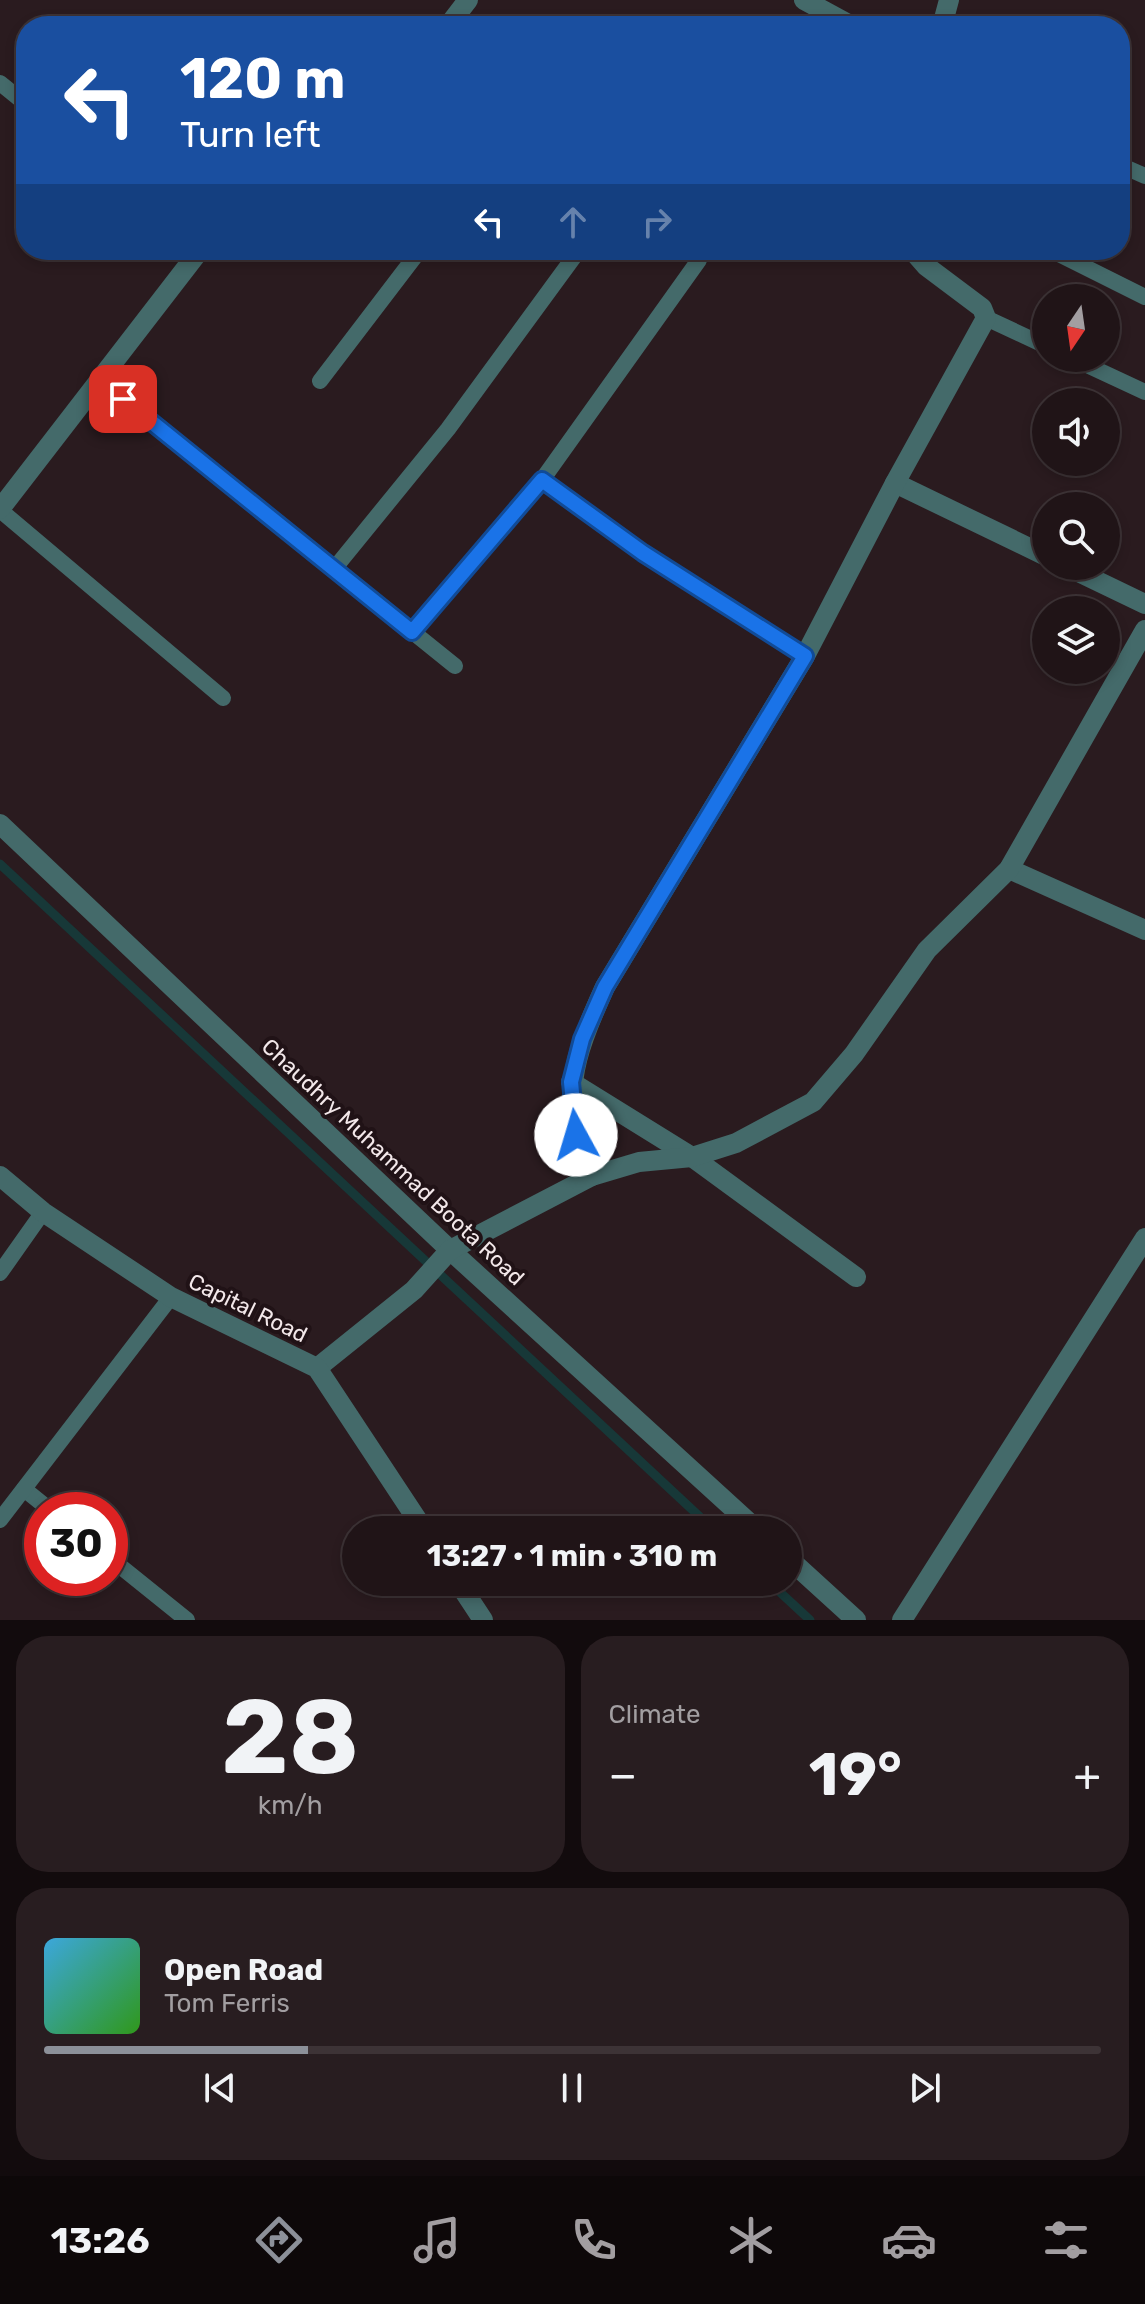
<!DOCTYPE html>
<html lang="en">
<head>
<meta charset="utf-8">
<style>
  body { margin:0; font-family:Rubik,sans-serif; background:#281d20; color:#f1f3f6; height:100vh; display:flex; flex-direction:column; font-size:30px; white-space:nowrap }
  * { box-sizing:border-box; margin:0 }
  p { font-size:26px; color:#a29ea1 }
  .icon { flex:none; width:44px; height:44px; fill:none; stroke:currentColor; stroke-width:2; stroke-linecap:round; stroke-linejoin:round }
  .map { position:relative; height:1620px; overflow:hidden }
  .details { display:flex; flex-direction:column; gap:16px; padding:16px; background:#120b0d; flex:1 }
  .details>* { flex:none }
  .banner { position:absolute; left:16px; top:16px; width:1114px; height:244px; border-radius:32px; box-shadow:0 4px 12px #0003,0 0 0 2px #3d3336; background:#1a4fa0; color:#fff; overflow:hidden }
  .needle { width:52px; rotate:193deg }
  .fabs { position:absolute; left:1032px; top:284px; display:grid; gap:16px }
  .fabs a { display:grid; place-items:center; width:88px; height:88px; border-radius:50%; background:#201417; box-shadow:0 4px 12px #0003,0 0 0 2px #3d3336; font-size:40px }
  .speed { position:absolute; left:24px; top:1492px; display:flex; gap:16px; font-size:40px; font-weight:700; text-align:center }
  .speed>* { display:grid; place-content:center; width:104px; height:104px; border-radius:50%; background:#201417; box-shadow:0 4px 12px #0003,0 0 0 2px #3d3336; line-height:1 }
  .speed .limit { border:12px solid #d22; background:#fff; color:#111 }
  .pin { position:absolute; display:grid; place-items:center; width:68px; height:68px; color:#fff; margin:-34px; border-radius:16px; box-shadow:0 4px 12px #0006 }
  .me { position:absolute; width:88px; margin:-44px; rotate:354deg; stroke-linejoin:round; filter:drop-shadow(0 0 6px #0008) }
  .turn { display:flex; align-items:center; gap:28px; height:168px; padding:0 32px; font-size:36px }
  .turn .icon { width:104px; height:104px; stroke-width:2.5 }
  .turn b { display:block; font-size:56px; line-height:68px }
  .lanes { display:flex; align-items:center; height:76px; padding:0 32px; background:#0003; justify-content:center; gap:40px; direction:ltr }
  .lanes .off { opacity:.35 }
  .big { font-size:60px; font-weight:700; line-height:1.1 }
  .details .card { flex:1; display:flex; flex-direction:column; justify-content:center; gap:12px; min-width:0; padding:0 28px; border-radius:32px; background:#281d20 }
  .details .dial { align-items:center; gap:0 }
  .dial b { font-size:104px; line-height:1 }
  .song { display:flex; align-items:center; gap:24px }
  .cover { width:96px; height:96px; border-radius:12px; background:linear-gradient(135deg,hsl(200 70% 55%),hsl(110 70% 35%)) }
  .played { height:8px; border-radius:4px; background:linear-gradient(90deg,#8c9099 25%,#3d3336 25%) }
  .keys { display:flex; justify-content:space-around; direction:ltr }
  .heat { display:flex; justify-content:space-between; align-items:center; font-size:44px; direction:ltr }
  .details .tiles { flex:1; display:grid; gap:16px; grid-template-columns:1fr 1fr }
  .card:last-child { grid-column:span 2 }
  .trip { position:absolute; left:342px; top:1516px; width:460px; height:80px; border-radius:40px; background:#201417; box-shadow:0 4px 12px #0003,0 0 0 2px #3d3336; font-weight:700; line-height:80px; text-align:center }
  .dock { display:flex; height:128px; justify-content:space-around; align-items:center; background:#0d0809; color:#a29ea1 }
  .dock .icon { width:56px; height:56px }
  .dock .on { color:#8c9099 }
  .dock b { font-size:36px; color:#f1f3f6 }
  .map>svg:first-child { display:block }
</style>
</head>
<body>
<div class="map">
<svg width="1145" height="1620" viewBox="0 0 1145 1620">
  <rect width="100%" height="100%" fill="#2a1b1f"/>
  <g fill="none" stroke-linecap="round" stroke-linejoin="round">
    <g stroke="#173838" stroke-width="9">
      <path d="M0,864L714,1530"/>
      <path d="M769,1582L810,1620"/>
    </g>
    <g stroke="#446a6a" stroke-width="16">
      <path d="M0,83L26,104"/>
      <path d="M1120,165L1145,176"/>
      <path d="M1051,250L1145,297"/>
      <path d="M986,318L1046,346"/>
      <path d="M1072,358L1145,392"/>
      <path d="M100,380L455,666"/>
      <path d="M320,381L420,250"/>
      <path d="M542,480L643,553L805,656"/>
      <path d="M0,510L223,698"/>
      <path d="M334,569L448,429L579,250"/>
      <path d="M412,632L542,480L699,260"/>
      <path d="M0,1273L43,1212"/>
      <path d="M24,1489L50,1510"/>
      <path d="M0,1520L171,1297"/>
      <path d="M110,1558L187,1620"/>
    </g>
    <g stroke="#446a6a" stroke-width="20">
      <path d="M804,0L852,26"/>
      <path d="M448,26L468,0"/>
      <path d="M942,26L949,0"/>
      <path d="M895,483L1046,556"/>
      <path d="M0,509L200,250"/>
      <path d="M1066,566L1145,604"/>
      <path d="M0,824L450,1250L757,1530"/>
      <path d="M1009,869L1145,930"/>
      <path d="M571,1082L692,1157L856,1277"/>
      <path d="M592,1176L639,1162L692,1157L736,1143L813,1102L854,1054L927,950L1009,869L1145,630"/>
      <path d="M317,1368L414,1290L450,1250L592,1176C587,1162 580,1149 576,1135C563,1081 583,1035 605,987L805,656L895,483L986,318L982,308L926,266L912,250"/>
      <path d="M788,1558L856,1620"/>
      <path d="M902,1620L1145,1238"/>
    </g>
    <g stroke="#446a6a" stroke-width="20">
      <path d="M0,1176L43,1212L171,1297L317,1368L424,1530"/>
      <path d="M458,1582L483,1620"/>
    </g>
  </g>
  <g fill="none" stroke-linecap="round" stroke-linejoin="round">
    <defs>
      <path id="route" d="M123,399L412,632L542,480L643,553L805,656L605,987L582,1039L571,1082L576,1135"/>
    </defs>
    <use href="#route" stroke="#114b97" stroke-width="20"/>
    <use href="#route" stroke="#1a73e8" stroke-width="14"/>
  </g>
  <g text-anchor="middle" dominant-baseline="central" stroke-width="8" stroke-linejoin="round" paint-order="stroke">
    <g font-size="22" fill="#f3e8ea" stroke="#201216">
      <text transform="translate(393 1162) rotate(43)">Chaudhry Muhammad Boota Road</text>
      <text transform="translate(248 1308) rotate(26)">Capital Road</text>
    </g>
  </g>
</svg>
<div class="fabs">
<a><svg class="needle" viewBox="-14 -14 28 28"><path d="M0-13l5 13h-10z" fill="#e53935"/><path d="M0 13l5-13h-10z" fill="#a29ea1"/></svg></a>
<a><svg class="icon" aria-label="sound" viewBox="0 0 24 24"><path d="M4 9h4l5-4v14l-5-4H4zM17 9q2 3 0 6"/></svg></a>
<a><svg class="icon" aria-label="search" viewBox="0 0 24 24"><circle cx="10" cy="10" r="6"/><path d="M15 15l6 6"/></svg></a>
<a><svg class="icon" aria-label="layers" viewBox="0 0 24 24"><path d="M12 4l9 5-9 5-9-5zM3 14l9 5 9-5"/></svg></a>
</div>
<div class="speed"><div class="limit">30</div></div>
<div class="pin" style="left:123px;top:399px;background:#d93025"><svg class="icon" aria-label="arrive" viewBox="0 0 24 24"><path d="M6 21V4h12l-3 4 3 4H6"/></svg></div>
<svg class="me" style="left:576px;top:1135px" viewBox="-20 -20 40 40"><circle r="19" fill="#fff"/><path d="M0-13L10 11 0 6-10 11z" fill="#1a73e8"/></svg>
<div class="trip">13:27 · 1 min · 310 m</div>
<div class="banner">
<div class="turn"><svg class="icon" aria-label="left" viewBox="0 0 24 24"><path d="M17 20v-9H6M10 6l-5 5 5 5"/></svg><div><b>120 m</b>Turn left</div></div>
<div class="lanes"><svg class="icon" aria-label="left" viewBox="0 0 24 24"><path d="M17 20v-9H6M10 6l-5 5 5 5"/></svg><svg class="icon off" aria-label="ahead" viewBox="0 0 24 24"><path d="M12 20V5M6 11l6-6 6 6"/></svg><svg class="icon off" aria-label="right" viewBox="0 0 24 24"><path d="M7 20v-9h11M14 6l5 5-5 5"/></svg></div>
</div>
</div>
<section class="details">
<div class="tiles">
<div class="card dial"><b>28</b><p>km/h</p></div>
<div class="card"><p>Climate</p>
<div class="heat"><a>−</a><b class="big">19°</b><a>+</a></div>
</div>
<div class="card">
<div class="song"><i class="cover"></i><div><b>Open Road</b><p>Tom Ferris</p></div></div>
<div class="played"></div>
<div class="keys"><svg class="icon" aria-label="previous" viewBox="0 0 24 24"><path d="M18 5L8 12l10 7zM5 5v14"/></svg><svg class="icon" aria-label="pause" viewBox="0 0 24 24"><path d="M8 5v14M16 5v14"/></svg><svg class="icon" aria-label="next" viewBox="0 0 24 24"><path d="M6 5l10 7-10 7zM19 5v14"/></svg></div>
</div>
</div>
</section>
<nav class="dock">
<b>13:26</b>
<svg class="icon on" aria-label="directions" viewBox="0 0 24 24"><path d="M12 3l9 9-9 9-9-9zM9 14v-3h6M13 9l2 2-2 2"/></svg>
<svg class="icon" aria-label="music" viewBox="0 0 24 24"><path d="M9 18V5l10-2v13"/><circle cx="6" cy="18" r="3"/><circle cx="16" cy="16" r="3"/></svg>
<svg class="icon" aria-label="phone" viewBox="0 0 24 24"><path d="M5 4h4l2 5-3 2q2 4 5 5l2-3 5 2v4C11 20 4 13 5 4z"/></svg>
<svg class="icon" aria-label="climate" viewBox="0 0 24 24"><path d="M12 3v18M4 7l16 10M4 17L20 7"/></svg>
<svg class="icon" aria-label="car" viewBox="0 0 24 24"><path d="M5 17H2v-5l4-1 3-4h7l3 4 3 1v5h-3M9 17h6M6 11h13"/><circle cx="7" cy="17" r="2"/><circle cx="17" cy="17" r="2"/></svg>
<svg class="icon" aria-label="filters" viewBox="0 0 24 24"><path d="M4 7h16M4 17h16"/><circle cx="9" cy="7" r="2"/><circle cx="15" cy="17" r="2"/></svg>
</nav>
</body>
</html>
